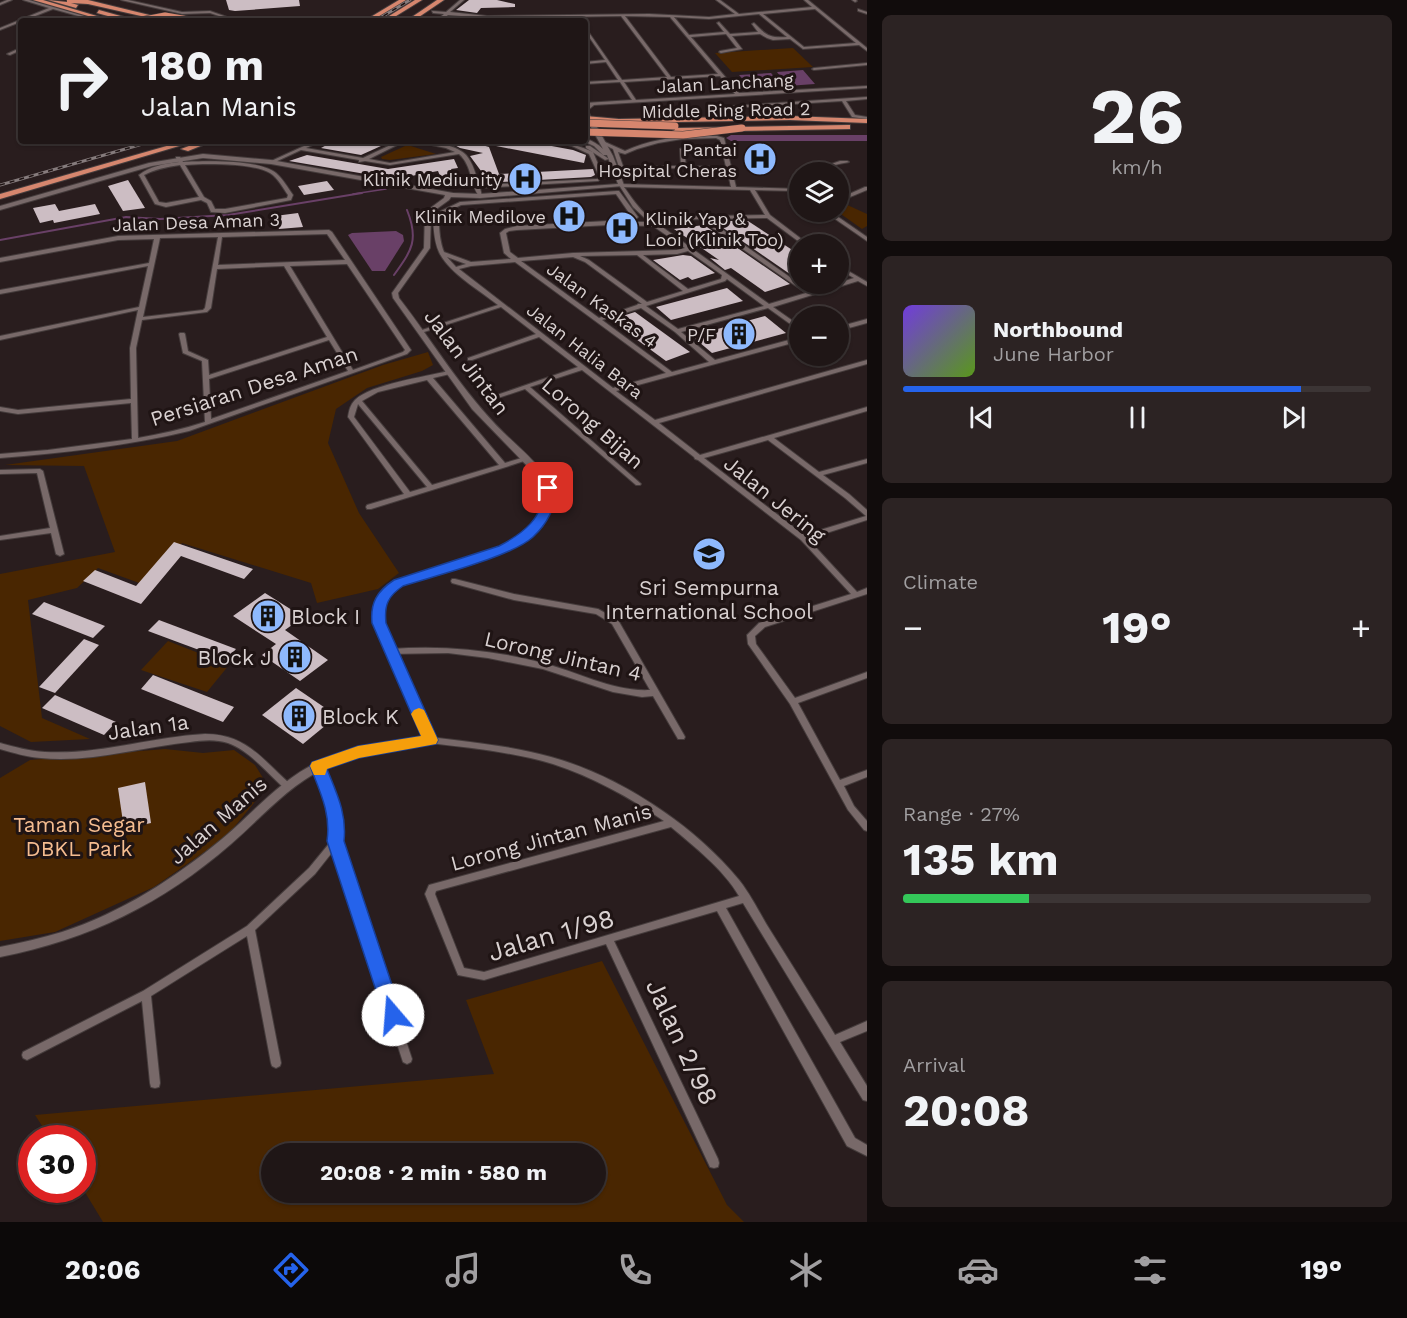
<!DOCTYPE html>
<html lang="en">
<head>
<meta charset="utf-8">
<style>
  body { margin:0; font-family:"Work Sans",sans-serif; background:#2c2323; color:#f1f3f6; height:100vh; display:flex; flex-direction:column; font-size:22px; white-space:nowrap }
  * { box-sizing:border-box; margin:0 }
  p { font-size:20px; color:#a19fa1 }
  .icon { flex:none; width:33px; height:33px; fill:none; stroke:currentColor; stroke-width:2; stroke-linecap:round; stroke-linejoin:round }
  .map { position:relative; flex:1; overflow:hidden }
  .side { display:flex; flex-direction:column; gap:15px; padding:15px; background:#110c0c; width:540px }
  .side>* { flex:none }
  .banner { position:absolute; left:18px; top:18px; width:570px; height:126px; border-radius:6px; box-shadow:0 2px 4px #0004,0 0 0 2px #3c3535; background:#1f1616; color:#f1f3f6; overflow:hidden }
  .tools { position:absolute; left:789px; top:162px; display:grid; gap:12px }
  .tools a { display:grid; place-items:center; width:60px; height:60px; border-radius:50%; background:#1f1616; box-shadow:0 2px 4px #0004,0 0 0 2px #3c3535; font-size:30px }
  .speed { position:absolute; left:18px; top:1125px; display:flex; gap:12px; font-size:30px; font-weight:700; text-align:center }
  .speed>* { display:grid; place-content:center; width:78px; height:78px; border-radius:50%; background:#1f1616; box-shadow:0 2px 4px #0004,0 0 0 2px #3c3535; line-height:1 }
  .speed .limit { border:9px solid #d22; background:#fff; color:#111 }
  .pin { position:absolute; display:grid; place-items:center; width:51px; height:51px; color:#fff; margin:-26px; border-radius:12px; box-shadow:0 3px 9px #0006 }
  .me { position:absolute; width:66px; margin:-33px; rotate:342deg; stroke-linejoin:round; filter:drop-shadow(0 0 4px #0008) }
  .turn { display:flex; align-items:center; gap:21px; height:126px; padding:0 24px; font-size:27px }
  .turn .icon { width:78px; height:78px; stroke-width:2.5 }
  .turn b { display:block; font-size:42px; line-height:51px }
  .big { font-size:45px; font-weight:700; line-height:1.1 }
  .side .tile { flex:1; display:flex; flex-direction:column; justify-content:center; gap:9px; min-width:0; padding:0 21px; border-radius:9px; background:#2c2323 }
  .side .dial { align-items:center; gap:0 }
  .dial b { font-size:78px; line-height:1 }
  .song { display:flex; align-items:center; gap:18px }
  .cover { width:72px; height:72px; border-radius:9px; background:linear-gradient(135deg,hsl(260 70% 55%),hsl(90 70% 35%)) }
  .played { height:6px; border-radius:3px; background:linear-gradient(90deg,#2563eb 85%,#3c3535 85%) }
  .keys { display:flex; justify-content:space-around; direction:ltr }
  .heat { display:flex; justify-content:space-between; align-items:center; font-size:33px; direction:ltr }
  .charge { height:9px; border-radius:4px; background:linear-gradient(90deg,#34c759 27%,#3c3535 0) }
  .trip { position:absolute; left:261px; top:1143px; width:345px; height:60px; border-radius:30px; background:#1f1616; box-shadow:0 2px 4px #0004,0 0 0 2px #3c3535; font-weight:700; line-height:60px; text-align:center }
  .tabs { display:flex; height:96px; justify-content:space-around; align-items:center; background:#0c0909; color:#a19fa1 }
  .tabs .icon { width:42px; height:42px }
  .tabs .current { color:#2563eb }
  .tabs b { font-size:27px; color:#f1f3f6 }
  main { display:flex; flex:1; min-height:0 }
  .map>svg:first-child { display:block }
</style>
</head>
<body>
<main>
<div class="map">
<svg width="867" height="1222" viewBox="0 0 867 1222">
  <rect width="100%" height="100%" fill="#291d1e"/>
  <g fill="#492601" fill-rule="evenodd">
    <path d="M793,48L813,67L732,72L715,53Z"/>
    <path d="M405,146H411L436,154L390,160L382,159L381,157Z"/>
    <path d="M843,203L867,214V226L862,229L838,212L839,205Z"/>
    <path d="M428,352L433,365L422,371L367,388L336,409L328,443L359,513L399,573L378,589L317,603L311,583L182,543L142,584L98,568L77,588L28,600L42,718L90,739L31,742L0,726V574L115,552L84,466L5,465L177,441L383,365Z"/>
    <path d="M168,641L229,665L207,692L141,670Z"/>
    <path d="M165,749L203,753L234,750L255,765L268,786L226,837L154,887L55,932L0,941V778L30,760Z"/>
    <path d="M602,961L727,1205L744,1222H103L83,1189L82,1138H50L35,1115L494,1074L466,1000ZM272,1154H596V1192H272Z"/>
  </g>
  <g fill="#694067">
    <path d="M803,70L815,84L787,86L777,72Z"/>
    <path d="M771,73L782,86L750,87L739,75Z"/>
    <path d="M396,231L403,235L404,241L385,271H372L348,235L352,233Z"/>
  </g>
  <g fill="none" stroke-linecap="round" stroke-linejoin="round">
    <path stroke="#694067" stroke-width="1.5" d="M353,194L386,189"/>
    <g stroke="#694067" stroke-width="2">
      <path d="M0,240L126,217L160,219L228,215L362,193"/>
      <path d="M394,275C412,250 419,240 407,210"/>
    </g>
    <path fill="#694067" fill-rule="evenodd" d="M867,135V141H731L726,138L731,135Z"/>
  </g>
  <g fill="#ccbdc3">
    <path d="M226,0H299L300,6L235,11L229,10Z"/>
    <path d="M469,0H497L515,4V7L481,8L477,13L456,10Z"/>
    <path d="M334,141H392L361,155L321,148Z"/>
    <path d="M447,141H468L489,147L499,174L593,169L595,175L591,177L484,183L479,175H484L470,156L483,153L460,148Z"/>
    <path d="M491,141H525L573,150L586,155L584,163L491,145Z"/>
    <path d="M307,155L388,169L454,159L458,168L451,169L458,185L444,186L438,171L395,179L289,161Z"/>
    <path d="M128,180L145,208L123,211L108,186Z"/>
    <path d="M327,181L334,190L304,195L298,186Z"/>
    <path d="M55,204L59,211L95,204L100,214L54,223L53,220L40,223L33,208Z"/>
    <path d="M298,213L303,227L279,229L275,216Z"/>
    <path d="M729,221H748L800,255V281L716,223Z"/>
    <path d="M704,225L790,284L765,292L731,268L725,270L710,258L719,260L674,229Z"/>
    <path d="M683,255L691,256L715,273L692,280L688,277L680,280L653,260Z"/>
    <path d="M727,288L743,301L671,320L656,307Z"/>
    <path d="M635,312L690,352L666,361L610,320Z"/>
    <path d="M765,316L786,333L712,353L692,336Z"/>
    <path d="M174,542L253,569L244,579L181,556L141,604L83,581L95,570L136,586Z"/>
    <path d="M265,593L303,617L285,630L328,660L300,681L262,655L276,644L233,616Z"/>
    <path d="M44,602L105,626L93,638L32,614Z"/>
    <path d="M159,620L236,649L226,660L148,631Z"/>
    <path d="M84,639L99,645L55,693L39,687Z"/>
    <path d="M153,675L234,707L223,722L141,689Z"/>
    <path d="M296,688L337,716L303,744L262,715Z"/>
    <path d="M55,695L116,722L104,735L42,708Z"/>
    <path d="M145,782L151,823L124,829L118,788Z"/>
  </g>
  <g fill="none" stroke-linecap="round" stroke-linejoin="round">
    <defs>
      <g id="minor">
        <path d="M7,0H12L0,5V3Z"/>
        <path d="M23,0H29L91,18L89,19L53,9L0,30V28L49,8Z"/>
        <path d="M121,0H128L182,12L210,11L227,17L225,18L210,13L182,14Z"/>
        <path d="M460,0H464L450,12L487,16L649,14L709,17L735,14L716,0H720L739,14L812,7L804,0H808L867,48V51L859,45L803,49L790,39L773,40L767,38L760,34L732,36L742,49L721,53L719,52L720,51L737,48L726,34L691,37L739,93L867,86V88L594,105L588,110L591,118L589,119C585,118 585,112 585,108L588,105H585V103L632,100L620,82L585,84V82L618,80L606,62L585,64V62L605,60L585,31V27L622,80L667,77L621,16L487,18L448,15L440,21H436L444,14L433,13L432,11L446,12ZM815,9L856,43L804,47L763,14ZM759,14L787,37C769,38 766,35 754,23L752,24L758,32L730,34L719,22L717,23L724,32L689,35L674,17L709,19ZM625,16L670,17L718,74L671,77ZM720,76L735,94L636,100L624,82Z"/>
        <path d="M852,0H856L857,1L855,2Z"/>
        <path d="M858,9L867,12V14L858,11Z"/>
        <path d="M20,48H21V50L10,55L7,54Z"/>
        <path d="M867,63V65L814,70L812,69L814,68Z"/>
        <path d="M867,97V99L846,101L855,115L867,117V119L852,117L842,101L732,108L730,107L732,106Z"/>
        <path d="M694,136H717L724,138L736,187L800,189V191L755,190L770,215L808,244H802L767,218L707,219L811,292L854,278L838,269V265L867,282V286L858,281L773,307L800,326V331L768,308L681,332L715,360L800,337V341L616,391L655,420L867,360V364L659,423L700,455L867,407V411L774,438L819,472L867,459V463L823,475L849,494L867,510V520L808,539L857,592L867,588V594L765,627L755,636L756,644L795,698L867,672V678L798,703L840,780L867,770V777L844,786L854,806L867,821V831L864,830L848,810L790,704L748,644L747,635L759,623L851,594L801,540L698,460L695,459L694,457L582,370L530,387L640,483L641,484L640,485H636L525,389L495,399H491V397L578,367L539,337L472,360H468V358L536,334L501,307L424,332H420L419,331L498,305C479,290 448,272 439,252C434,241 434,230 433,219L441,211L460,202L617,191H619L638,217L633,222H649L633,207L619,185V184L731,187L727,169L655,168L615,173H613V171L620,170L613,149L601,143L605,142L625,151C647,141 670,137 694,136ZM716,138L720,140L726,167L686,166L684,149L682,148L680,149L681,166H655L624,169L618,152L625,154L637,149L658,143L682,139ZM624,187L750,190L765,215L662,217L659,219L660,220L655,222C642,213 633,200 624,187ZM616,194L632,217L627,222L608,221L517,226L505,229L500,233L504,253L511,259L471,262L444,252C440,242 439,231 439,219L445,213L461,205ZM701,219V220L806,293L769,304L658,224L668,220ZM608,225L653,226L685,248L677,250L573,253L518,258L510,252L506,233L509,231L517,230ZM688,251L722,275L721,279L688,289L643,255L677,254ZM637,255L683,291L647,302L589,260L580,256ZM447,257L466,264L456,267ZM573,257L585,262L642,304H638L637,305L599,318L521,261ZM515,262L666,373L613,388L459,269L471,266ZM727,279L764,306L678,329L646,306L725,281ZM641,308L675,332L709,362L672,372L602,320ZM768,440L845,498L866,516L804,535L704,458Z"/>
        <path d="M315,141H321L306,148L363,158L399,141H405L369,159L390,163L455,152L446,148L412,141C427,141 454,143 466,155C473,163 476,175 479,185L597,179L599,176L589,154L572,146L551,141C566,141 579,146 593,152L603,176L598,181L480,188L482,196L480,197C470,187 473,166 459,154L390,165L365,161L359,162V160L301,150L273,163L269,162Z"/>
        <path d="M586,146H590L609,159L605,160L586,148Z"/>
        <path d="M176,157H180L183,162C205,161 258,159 276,173C283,179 288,188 293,195L291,200L225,213L211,212L207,203L201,200L166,207L155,204L139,175C150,166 164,164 179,162L176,158ZM203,164C221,164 254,164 270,173C278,178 283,188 288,195L287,198L225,209H215L211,201L204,197L185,165ZM180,165L199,197L166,203L159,202L144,175C155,169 167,167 180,165Z"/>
        <path d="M840,161H847L849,162C846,163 842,163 839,164C828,166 818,173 808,172Z"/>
        <path d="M865,187H867V190L838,202V199Z"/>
        <path d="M825,212H831L867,237V241Z"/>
        <path d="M329,230L332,232L411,350L407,354L189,431C128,446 63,453 0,458V454L48,450L132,439L131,403L18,414L0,411V407L18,410L131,399L130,348L138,310L0,340V336L139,307L148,266L0,294V290L149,263L154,239L118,240L0,262V258L118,236ZM327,234L345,260L218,265L222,237ZM218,237L205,308L203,310L143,317L160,238ZM347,264L405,350L403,352L353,370L290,266ZM284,266L327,337L209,375L208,360L188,351L185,334L184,333H180L179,334L183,353L202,361L205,422C183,429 161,434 138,438L136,348L142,320L207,312L211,308L217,269ZM329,340L348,371L211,419L209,379Z"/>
        <path d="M867,319V323L838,331V327Z"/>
        <path d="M448,371L451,373L450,374L433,378L505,463L525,457L528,459L527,460L506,467L371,509H367L366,507L367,505L404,494L348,417C349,411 350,405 355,400C371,384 425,377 448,371ZM427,380L499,465L432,485L362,401L378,392ZM358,404L427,487L410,492L354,417Z"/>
        <path d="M40,469L43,471L64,554L60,556L56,554L51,533L0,540V536L50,528L37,473L0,474V470Z"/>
        <path d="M452,579H455L514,594L598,609L618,620L684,735L685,737L684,739H678L653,696L642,697L613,692L543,669L488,658L448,653L388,654L387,652L391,649C442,645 493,650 543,663C578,672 613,692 650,690L612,624L596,614L514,600L452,583L451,581Z"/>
        <path d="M205,734C246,734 262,759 290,784L291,786L290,788L287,789L284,788C267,773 250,751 228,743C216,739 203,740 190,742C142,747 90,763 41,758C27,757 14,753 0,749V743C15,747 29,751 45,752C99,755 151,737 205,734Z"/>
        <path d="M430,737C471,742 511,746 551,757C620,776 694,825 739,880C751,895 760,914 770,930C792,965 814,1000 835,1035L867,1021V1031L840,1042L867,1086V1101L863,1100L743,903L726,908L855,1138L867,1145V1156L847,1146L717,911L614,941L718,1159L719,1163L718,1167L714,1168L710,1167L606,944L484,980L458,975L425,894L429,885L664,821C629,797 593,777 553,764C513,752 471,748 430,743L427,742L426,740L427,738ZM671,827C695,847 723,869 739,896L484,972L464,968L435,894L436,891Z"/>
        <path d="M318,763L321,764L322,766C334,790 342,814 340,841L412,1059L411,1062L407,1064L403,1062L402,1059L334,850L315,874L255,930L281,1063L280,1066L276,1068L272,1066L271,1063L247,936L151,996L160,1083L159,1087L155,1088L151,1087L150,1083L142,1001L31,1058L27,1060L23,1058L22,1055L23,1052L143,991L247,926L309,868L332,840V831L328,803L314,766L315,764Z"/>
      </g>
      <path id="tertiary" d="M589,116L592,118L613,156L624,185L623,186L480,198L451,197L449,200L431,213L430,248L398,293L399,298C434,343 463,393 504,433C518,447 550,472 552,493C556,520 528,539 507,551L401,585C387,596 382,606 384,623L435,740L434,743C423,746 412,746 402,748C375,752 347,756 323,769C287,787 261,818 231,844C162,904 90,939 0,957V947C21,943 42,938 62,932C121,913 175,878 222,839C254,812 280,780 318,762C351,746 388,742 424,737L374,623C373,604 380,592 395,581L501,547C529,531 561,506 534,473L472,409L393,298L392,293L424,248L425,212L444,198L445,195L271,164L203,158L152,166L0,210V206L149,163L203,154L271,160L453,193L480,194L618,184L607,155H603L594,146L583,141H585V138C592,141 598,144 603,149L586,118Z"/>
      <g id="trunk">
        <path d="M33,0H43L107,19L102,20Z"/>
        <path d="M48,0L67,2V0H88L174,21H163L88,4L71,3L78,5L76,8Z"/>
        <path d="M399,0H406L371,21H364Z"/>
        <path d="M415,0H422L388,21H381Z"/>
        <path d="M437,0H444L413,21H406Z"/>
        <path d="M99,10L135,20L136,21H126L97,13Z"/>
        <path d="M585,116L619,119L790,116L867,119V123L790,120L619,123L585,120Z"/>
        <path d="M847,125H850V129L677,132L673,130L677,128Z"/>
        <path d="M184,141H196L0,199V194Z"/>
        <path d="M202,141H213L188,151L181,149Z"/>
      </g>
    </defs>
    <use href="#minor" stroke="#453c3c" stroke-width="2"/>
    <use href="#tertiary" stroke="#453c3c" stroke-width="2"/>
    <use href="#trunk" stroke="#453c3c" stroke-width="2"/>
    <use href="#minor" fill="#786969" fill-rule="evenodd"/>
    <use href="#tertiary" fill="#786969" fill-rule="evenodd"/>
    <use href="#trunk" fill="#d6866e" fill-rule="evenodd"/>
    <defs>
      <g id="rail">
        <path d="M375,21L410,0"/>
        <path d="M0,185L153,141"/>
      </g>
    </defs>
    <use href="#rail" stroke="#857b7c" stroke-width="3"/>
    <use href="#rail" stroke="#1f1414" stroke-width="1.5" stroke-dasharray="5" stroke-linecap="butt"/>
    <defs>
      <g id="trunk-bridge">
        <path d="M139,21L165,16L194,21"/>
        <path d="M585,123L675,126"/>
        <path d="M585,132L683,135L742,128"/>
      </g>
    </defs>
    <use href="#trunk-bridge" stroke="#453c3c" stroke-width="8" stroke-linecap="butt"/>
    <use href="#trunk-bridge" stroke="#d6866e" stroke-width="7"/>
  </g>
  <path fill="#2563eb" stroke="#184099" stroke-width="1.5" d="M548,485L555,488C557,507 546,525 533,537C511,557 434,576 403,586C388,596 384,605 386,623L438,740L436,744L359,758L327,769C337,794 347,814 344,841L402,1015L399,1021L393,1024L387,1021L384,1015L327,841C331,813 320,792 310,766L312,762L358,746L421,736L372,623C370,603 377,591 394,580L499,546C522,534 546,517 542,488Z"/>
  <path fill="#f59e0b" d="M419,708L424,710L426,714L438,740L436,744L359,758L327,769L325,775H314L310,766L312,762L358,746L421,736L411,714L414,710Z"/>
  <defs>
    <symbol id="hospital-disc" viewBox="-11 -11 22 22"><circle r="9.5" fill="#8eb9fd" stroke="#1f1414"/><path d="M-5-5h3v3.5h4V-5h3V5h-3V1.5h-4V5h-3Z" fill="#111"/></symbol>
    <symbol id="building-disc" viewBox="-11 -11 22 22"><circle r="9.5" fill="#8eb9fd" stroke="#1f1414"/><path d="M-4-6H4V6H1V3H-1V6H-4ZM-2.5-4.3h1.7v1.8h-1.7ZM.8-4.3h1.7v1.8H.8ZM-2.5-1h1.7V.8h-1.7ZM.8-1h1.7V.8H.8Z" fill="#111"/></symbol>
    <symbol id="school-disc" viewBox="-11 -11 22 22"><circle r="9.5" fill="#8eb9fd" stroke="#1f1414"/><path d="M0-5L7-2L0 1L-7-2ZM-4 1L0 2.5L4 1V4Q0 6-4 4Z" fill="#111"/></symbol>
  </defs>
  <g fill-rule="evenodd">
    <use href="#hospital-disc" x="741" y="140" width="38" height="38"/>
    <use href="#hospital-disc" x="506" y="160" width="38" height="38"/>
    <use href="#hospital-disc" x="550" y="197" width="38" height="38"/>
    <use href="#hospital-disc" x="603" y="209" width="38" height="38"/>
    <use href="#building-disc" x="720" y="315" width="38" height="38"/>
    <use href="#school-disc" x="690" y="535" width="38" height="38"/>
    <use href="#building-disc" x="249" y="597" width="38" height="38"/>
    <use href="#building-disc" x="276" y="638" width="38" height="38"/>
    <use href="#building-disc" x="280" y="697" width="38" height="38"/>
  </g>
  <g text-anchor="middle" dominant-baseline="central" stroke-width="6" stroke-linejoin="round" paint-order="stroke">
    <g font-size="18" fill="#d9d1d1" stroke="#1f1414">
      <text transform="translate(725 83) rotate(-3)">Jalan Lanchang</text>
      <text transform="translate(726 110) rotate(-1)">Middle Ring Road 2</text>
      <text transform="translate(196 222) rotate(-2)">Jalan Desa Aman 3</text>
      <text transform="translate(602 305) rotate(36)">Jalan Kaskas 4</text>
      <text transform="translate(585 351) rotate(38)">Jalan Halia Bara</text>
    </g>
    <g font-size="18" fill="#d9d1d1" stroke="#1f1414" text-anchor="end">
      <text x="737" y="149">Pantai<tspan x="737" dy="21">Hospital Cheras</tspan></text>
      <text x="502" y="179">Klinik Mediunity</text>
      <text x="546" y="216">Klinik Medilove</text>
      <text x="645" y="218" text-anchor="start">Klinik Yap &amp;<tspan x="645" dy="21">Looi (Klinik Too)</tspan></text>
      <text x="716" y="334">P/F</text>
    </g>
    <g font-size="21" fill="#d9d1d1" stroke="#1f1414">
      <text transform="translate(467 362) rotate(53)">Jalan Jintan</text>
      <text transform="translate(254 386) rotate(-18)">Persiaran Desa Aman</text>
      <text transform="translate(593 423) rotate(41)">Lorong Bijan</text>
      <text transform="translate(775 499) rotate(39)">Jalan Jering</text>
      <text transform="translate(563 656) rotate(13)">Lorong Jintan 4</text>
      <text transform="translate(148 727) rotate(-8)">Jalan 1a</text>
      <text transform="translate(218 820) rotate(-41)">Jalan Manis</text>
      <text transform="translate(551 837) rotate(-15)">Lorong Jintan Manis</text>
    </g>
    <g font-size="21" fill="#d9d1d1" stroke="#1f1414" text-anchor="start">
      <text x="709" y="587" text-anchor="middle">Sri Sempurna<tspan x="709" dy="24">International School</tspan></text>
      <text x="291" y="616">Block I</text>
      <text x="272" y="657" text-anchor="end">Block J</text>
      <text x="322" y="716">Block K</text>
    </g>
    <g font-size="21" fill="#f6bd90" stroke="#1f1414">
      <text x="79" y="824">Taman Segar<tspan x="79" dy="24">DBKL Park</tspan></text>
    </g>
    <g font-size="26" fill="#d9d1d1" stroke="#1f1414">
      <text transform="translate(551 935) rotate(-16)">Jalan 1/98</text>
      <text transform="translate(682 1042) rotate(65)">Jalan 2/98</text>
    </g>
  </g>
</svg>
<div class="tools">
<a><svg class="icon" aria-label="layers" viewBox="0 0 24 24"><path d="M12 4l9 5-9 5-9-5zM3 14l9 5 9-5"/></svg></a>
<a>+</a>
<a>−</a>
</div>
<div class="speed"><div class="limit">30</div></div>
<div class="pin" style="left:548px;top:488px;background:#d93025"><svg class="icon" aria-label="arrive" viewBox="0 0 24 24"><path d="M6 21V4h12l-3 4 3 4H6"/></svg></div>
<svg class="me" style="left:393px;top:1015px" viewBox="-20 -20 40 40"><circle r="19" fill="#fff"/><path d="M0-13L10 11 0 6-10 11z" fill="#2563eb"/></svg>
<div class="trip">20:08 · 2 min · 580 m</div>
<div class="banner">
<div class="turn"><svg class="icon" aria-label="right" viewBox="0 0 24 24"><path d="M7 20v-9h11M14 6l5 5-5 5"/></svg><div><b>180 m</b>Jalan Manis</div></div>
</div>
</div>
<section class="side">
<div class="tile dial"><b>26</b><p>km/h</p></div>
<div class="tile">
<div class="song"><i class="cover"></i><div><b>Northbound</b><p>June Harbor</p></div></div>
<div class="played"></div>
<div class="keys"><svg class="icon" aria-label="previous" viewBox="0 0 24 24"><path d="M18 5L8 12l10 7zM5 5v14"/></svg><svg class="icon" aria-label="pause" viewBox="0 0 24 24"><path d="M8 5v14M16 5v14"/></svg><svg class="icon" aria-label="next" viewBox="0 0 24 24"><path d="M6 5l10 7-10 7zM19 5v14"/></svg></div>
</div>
<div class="tile"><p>Climate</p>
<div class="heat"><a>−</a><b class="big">19°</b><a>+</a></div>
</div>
<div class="tile"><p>Range · 27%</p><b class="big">135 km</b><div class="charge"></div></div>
<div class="tile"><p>Arrival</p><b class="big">20:08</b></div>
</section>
</main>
<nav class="tabs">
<b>20:06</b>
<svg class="icon current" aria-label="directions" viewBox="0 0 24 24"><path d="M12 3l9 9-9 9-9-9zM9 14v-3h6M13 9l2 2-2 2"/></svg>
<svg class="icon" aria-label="music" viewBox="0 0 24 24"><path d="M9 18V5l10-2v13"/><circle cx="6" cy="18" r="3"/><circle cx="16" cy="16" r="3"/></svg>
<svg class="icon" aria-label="phone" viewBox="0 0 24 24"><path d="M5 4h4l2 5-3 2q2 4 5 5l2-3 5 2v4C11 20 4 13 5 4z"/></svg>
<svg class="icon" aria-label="climate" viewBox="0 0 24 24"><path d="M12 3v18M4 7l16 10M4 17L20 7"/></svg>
<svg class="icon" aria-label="car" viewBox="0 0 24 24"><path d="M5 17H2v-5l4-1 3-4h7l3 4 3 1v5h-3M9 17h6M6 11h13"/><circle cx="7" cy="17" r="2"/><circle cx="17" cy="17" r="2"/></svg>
<svg class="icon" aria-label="filters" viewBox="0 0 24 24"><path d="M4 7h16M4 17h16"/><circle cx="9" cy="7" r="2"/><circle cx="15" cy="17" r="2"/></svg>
<b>19°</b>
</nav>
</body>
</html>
